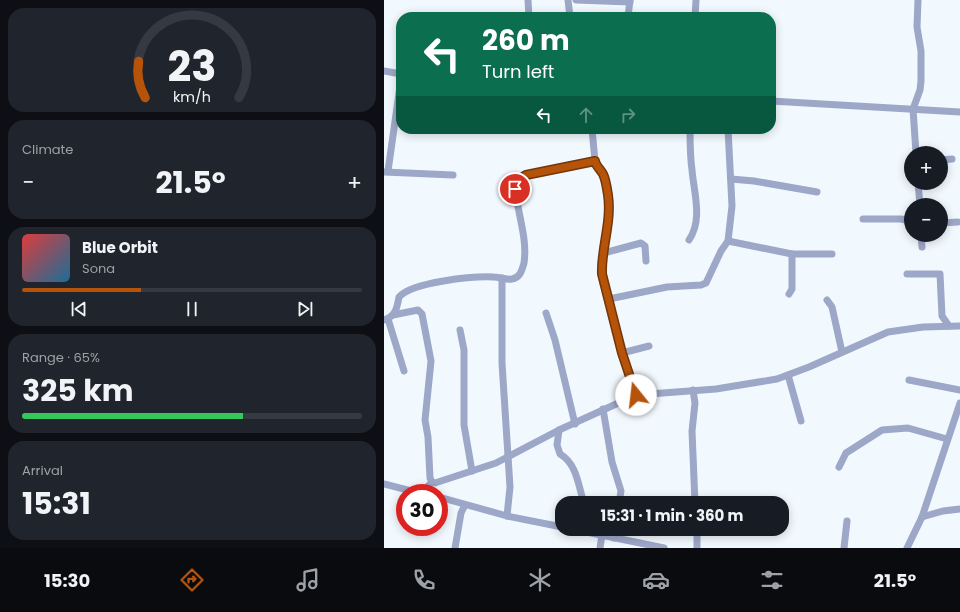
<!DOCTYPE html>
<html lang="en">
<head>
<meta charset="utf-8">
<style>
  body { margin:0; font-family:Poppins,sans-serif; background:#20242c; color:#f1f3f6; height:100vh; display:flex; flex-direction:column; font-size:15px; white-space:nowrap }
  * { box-sizing:border-box; margin:0 }
  p { font-size:13px; color:#9ea1a6 }
  .icon { flex:none; width:22px; height:22px; fill:none; stroke:currentColor; stroke-width:2; stroke-linecap:round; stroke-linejoin:round }
  .map { position:relative; flex:1; overflow:hidden }
  .panel { display:flex; flex-direction:column; gap:8px; padding:8px; background:#0d0f14; width:384px }
  .panel>* { flex:none }
  .guide { position:absolute; left:12px; top:12px; width:380px; height:122px; border-radius:16px; box-shadow:0 2px 10px #0003; background:#0b6e4f; color:#fff; overflow:hidden }
  .tools { position:absolute; left:520px; top:146px; display:grid; gap:8px }
  .tools a { display:grid; place-items:center; width:44px; height:44px; border-radius:50%; background:#171b24; box-shadow:0 2px 10px #0003; font-size:20px }
  .speed { position:absolute; left:12px; top:484px; display:flex; gap:8px; font-size:20px; font-weight:700; text-align:center }
  .speed>* { display:grid; place-content:center; width:52px; height:52px; border-radius:50%; background:#171b24; box-shadow:0 2px 10px #0003; line-height:1 }
  .speed .limit { border:6px solid #d22; background:#fff; color:#111 }
  .pin { position:absolute; display:grid; place-items:center; width:34px; height:34px; color:#fff; margin:-17px; border:2px solid #fff; border-radius:50%; box-shadow:0 1px 4px #0007 }
  .me { position:absolute; width:44px; margin:-22px; rotate:344deg; stroke-linejoin:round; filter:drop-shadow(0 0 3px #0008) }
  .turn { display:flex; align-items:center; gap:14px; height:84px; padding:0 20px; font-size:18px }
  .turn .icon { width:52px; height:52px; stroke-width:2.5 }
  .turn b { display:block; font-size:28px; line-height:34px }
  .lanes { display:flex; align-items:center; height:38px; padding:0 20px; background:#0003; justify-content:center; gap:20px; direction:ltr }
  .lanes .off { opacity:.35 }
  .big { font-size:30px; font-weight:700; line-height:1.1 }
  .panel .card { flex:1; display:flex; flex-direction:column; justify-content:center; gap:6px; min-width:0; padding:0 14px; border-radius:16px; background:#20242c }
  .panel .dial { align-items:center; gap:0 }
  .dial svg { height:104px; overflow:visible; fill:none; stroke:#363941; stroke-width:7; stroke-linecap:round; text-anchor:middle }
  .dial text { fill:#f1f3f6; stroke:none }
  .song { display:flex; align-items:center; gap:12px }
  .cover { width:48px; height:48px; border-radius:6px; background:linear-gradient(135deg,hsl(0 70% 55%),hsl(200 70% 35%)) }
  .played { height:4px; border-radius:2px; background:linear-gradient(90deg,#b45309 35%,#363941 35%) }
  .keys { display:flex; justify-content:space-around; direction:ltr }
  .heat { display:flex; justify-content:space-between; align-items:center; font-size:22px; direction:ltr }
  .charge { height:6px; border-radius:3px; background:linear-gradient(90deg,#34c759 65%,#363941 0) }
  .trip { position:absolute; left:171px; top:496px; width:234px; height:40px; border-radius:16px; background:#171b24; box-shadow:0 2px 10px #0003; font-weight:700; line-height:40px; text-align:center }
  .dock { display:flex; height:64px; justify-content:space-around; align-items:center; background:#090b0e; color:#9ea1a6 }
  .dock .icon { width:28px; height:28px }
  .dock .on { color:#b45309 }
  .dock b { font-size:18px; color:#f1f3f6 }
  main { display:flex; flex:1; min-height:0 }
  .map>svg:first-child { display:block }
</style>
</head>
<body>
<main>
<section class="panel">
<div class="card dial"><svg viewBox="0 0 100 80">
<path d="M14 69A42 42 0 1 1 86 69"/>
<path d="M14 69A42 42 0 0 1 9 41" stroke="#b45309"/>
<text x="50" y="56" font-size="32" font-weight="700">23</text>
<text x="50" y="72" font-size="11">km/h</text>
</svg></div>
<div class="card"><p>Climate</p>
<div class="heat"><a>−</a><b class="big">21.5°</b><a>+</a></div>
</div>
<div class="card">
<div class="song"><i class="cover"></i><div><b>Blue Orbit</b><p>Sona</p></div></div>
<div class="played"></div>
<div class="keys"><svg class="icon" aria-label="previous" viewBox="0 0 24 24"><path d="M18 5L8 12l10 7zM5 5v14"/></svg><svg class="icon" aria-label="pause" viewBox="0 0 24 24"><path d="M8 5v14M16 5v14"/></svg><svg class="icon" aria-label="next" viewBox="0 0 24 24"><path d="M6 5l10 7-10 7zM19 5v14"/></svg></div>
</div>
<div class="card"><p>Range · 65%</p><b class="big">325 km</b><div class="charge"></div></div>
<div class="card"><p>Arrival</p><b class="big">15:31</b></div>
</section>
<div class="map">
<svg width="576" height="548" viewBox="0 0 576 548">
  <rect width="100%" height="100%" fill="#f2f9fe"/>
  <g fill="none" stroke-linecap="round" stroke-linejoin="round">
    <g stroke="#9da7c7" stroke-width="7">
      <path d="M144,0L145,17"/>
      <path d="M184,0L186,17"/>
      <path d="M192,0L246,2"/>
      <path d="M244,17L246,0"/>
      <path d="M311,17L312,0"/>
      <path d="M0,71L17,74"/>
      <path d="M387,101L576,112"/>
      <path d="M208,129L211,161L221,179L225,204L223,232L217,263L218,274L238,353L252,395"/>
      <path d="M532,153L529,109L536,90L537,81V51L533,27L534,0"/>
      <path d="M557,160L568,159"/>
      <path d="M4,171L17,79"/>
      <path d="M0,172L69,175"/>
      <path d="M347,179L370,181L433,192"/>
      <path d="M534,183L536,205"/>
      <path d="M479,219H517L527,221"/>
      <path d="M557,223L574,222"/>
      <path d="M537,235L538,247"/>
      <path d="M305,240C319,220 310,193 308,170C306,156 306,143 306,129"/>
      <path d="M344,241L408,254H448"/>
      <path d="M220,253L257,243L261,246L262,261"/>
      <path d="M523,274H556L558,316L565,326"/>
      <path d="M118,278V363L126,487L123,516"/>
      <path d="M405,294L408,289V254"/>
      <path d="M225,299L283,287L317,285L322,283L337,251L344,241L348,206L344,129"/>
      <path d="M443,300L448,307L458,352"/>
      <path d="M162,313L171,340L191,424"/>
      <path d="M9,315L34,310L38,314L47,361L41,420L44,437L46,478L48,482L51,483L112,463L175,430L252,395L332,389L393,379L425,367L504,332L539,327L576,326"/>
      <path d="M4,319L20,371"/>
      <path d="M0,320C12,316 13,308 15,297C28,282 89,276 110,277C115,277 122,280 128,279C136,278 138,270 140,263C144,237 132,210 131,184L142,175L211,161"/>
      <path d="M76,330L80,350V425L88,471"/>
      <path d="M238,353L265,346"/>
      <path d="M404,375L417,421"/>
      <path d="M525,380L576,390"/>
      <path d="M309,390L311,403L308,431L311,503"/>
      <path d="M219,409L228,462L237,491L235,503"/>
      <path d="M175,430L173,445L176,454C193,464 194,485 200,503"/>
      <path d="M455,467L462,453L498,430L524,428L563,439"/>
      <path d="M0,484L35,493"/>
      <path d="M37,493L48,482"/>
      <path d="M55,497L123,516L178,527"/>
      <path d="M538,517L559,511L576,509"/>
      <path d="M188,529L280,548"/>
      <path d="M230,538L232,529"/>
      <path d="M71,548L77,513L81,505"/>
      <path d="M216,548L218,535"/>
      <path d="M313,548V529"/>
      <path d="M460,548L463,521"/>
      <path d="M523,548L538,517L576,403"/>
    </g>
  </g>
  <g fill="none" stroke-linecap="round" stroke-linejoin="round">
    <defs>
      <path id="route" d="M131,189C131,181 136,179 142,175L211,161C212,166 216,169 219,174C222,180 223,189 224,195C228,222 217,248 218,274L238,353L252,395"/>
    </defs>
    <use href="#route" stroke="#753606" stroke-width="10"/>
    <use href="#route" stroke="#b45309" stroke-width="7"/>
  </g>
</svg>
<div class="tools">
<a>+</a>
<a>−</a>
</div>
<div class="speed"><div class="limit">30</div></div>
<div class="pin" style="left:131px;top:189px;background:#d93025"><svg class="icon" aria-label="arrive" viewBox="0 0 24 24"><path d="M6 21V4h12l-3 4 3 4H6"/></svg></div>
<svg class="me" style="left:252px;top:395px" viewBox="-20 -20 40 40"><circle r="19" fill="#fff"/><path d="M0-13L10 11 0 6-10 11z" fill="#b45309"/></svg>
<div class="trip">15:31 · 1 min · 360 m</div>
<div class="guide">
<div class="turn"><svg class="icon" aria-label="left" viewBox="0 0 24 24"><path d="M17 20v-9H6M10 6l-5 5 5 5"/></svg><div><b>260 m</b>Turn left</div></div>
<div class="lanes"><svg class="icon" aria-label="left" viewBox="0 0 24 24"><path d="M17 20v-9H6M10 6l-5 5 5 5"/></svg><svg class="icon off" aria-label="ahead" viewBox="0 0 24 24"><path d="M12 20V5M6 11l6-6 6 6"/></svg><svg class="icon off" aria-label="right" viewBox="0 0 24 24"><path d="M7 20v-9h11M14 6l5 5-5 5"/></svg></div>
</div>
</div>
</main>
<nav class="dock">
<b>15:30</b>
<svg class="icon on" aria-label="directions" viewBox="0 0 24 24"><path d="M12 3l9 9-9 9-9-9zM9 14v-3h6M13 9l2 2-2 2"/></svg>
<svg class="icon" aria-label="music" viewBox="0 0 24 24"><path d="M9 18V5l10-2v13"/><circle cx="6" cy="18" r="3"/><circle cx="16" cy="16" r="3"/></svg>
<svg class="icon" aria-label="phone" viewBox="0 0 24 24"><path d="M5 4h4l2 5-3 2q2 4 5 5l2-3 5 2v4C11 20 4 13 5 4z"/></svg>
<svg class="icon" aria-label="climate" viewBox="0 0 24 24"><path d="M12 3v18M4 7l16 10M4 17L20 7"/></svg>
<svg class="icon" aria-label="car" viewBox="0 0 24 24"><path d="M5 17H2v-5l4-1 3-4h7l3 4 3 1v5h-3M9 17h6M6 11h13"/><circle cx="7" cy="17" r="2"/><circle cx="17" cy="17" r="2"/></svg>
<svg class="icon" aria-label="filters" viewBox="0 0 24 24"><path d="M4 7h16M4 17h16"/><circle cx="9" cy="7" r="2"/><circle cx="15" cy="17" r="2"/></svg>
<b>21.5°</b>
</nav>
</body>
</html>
